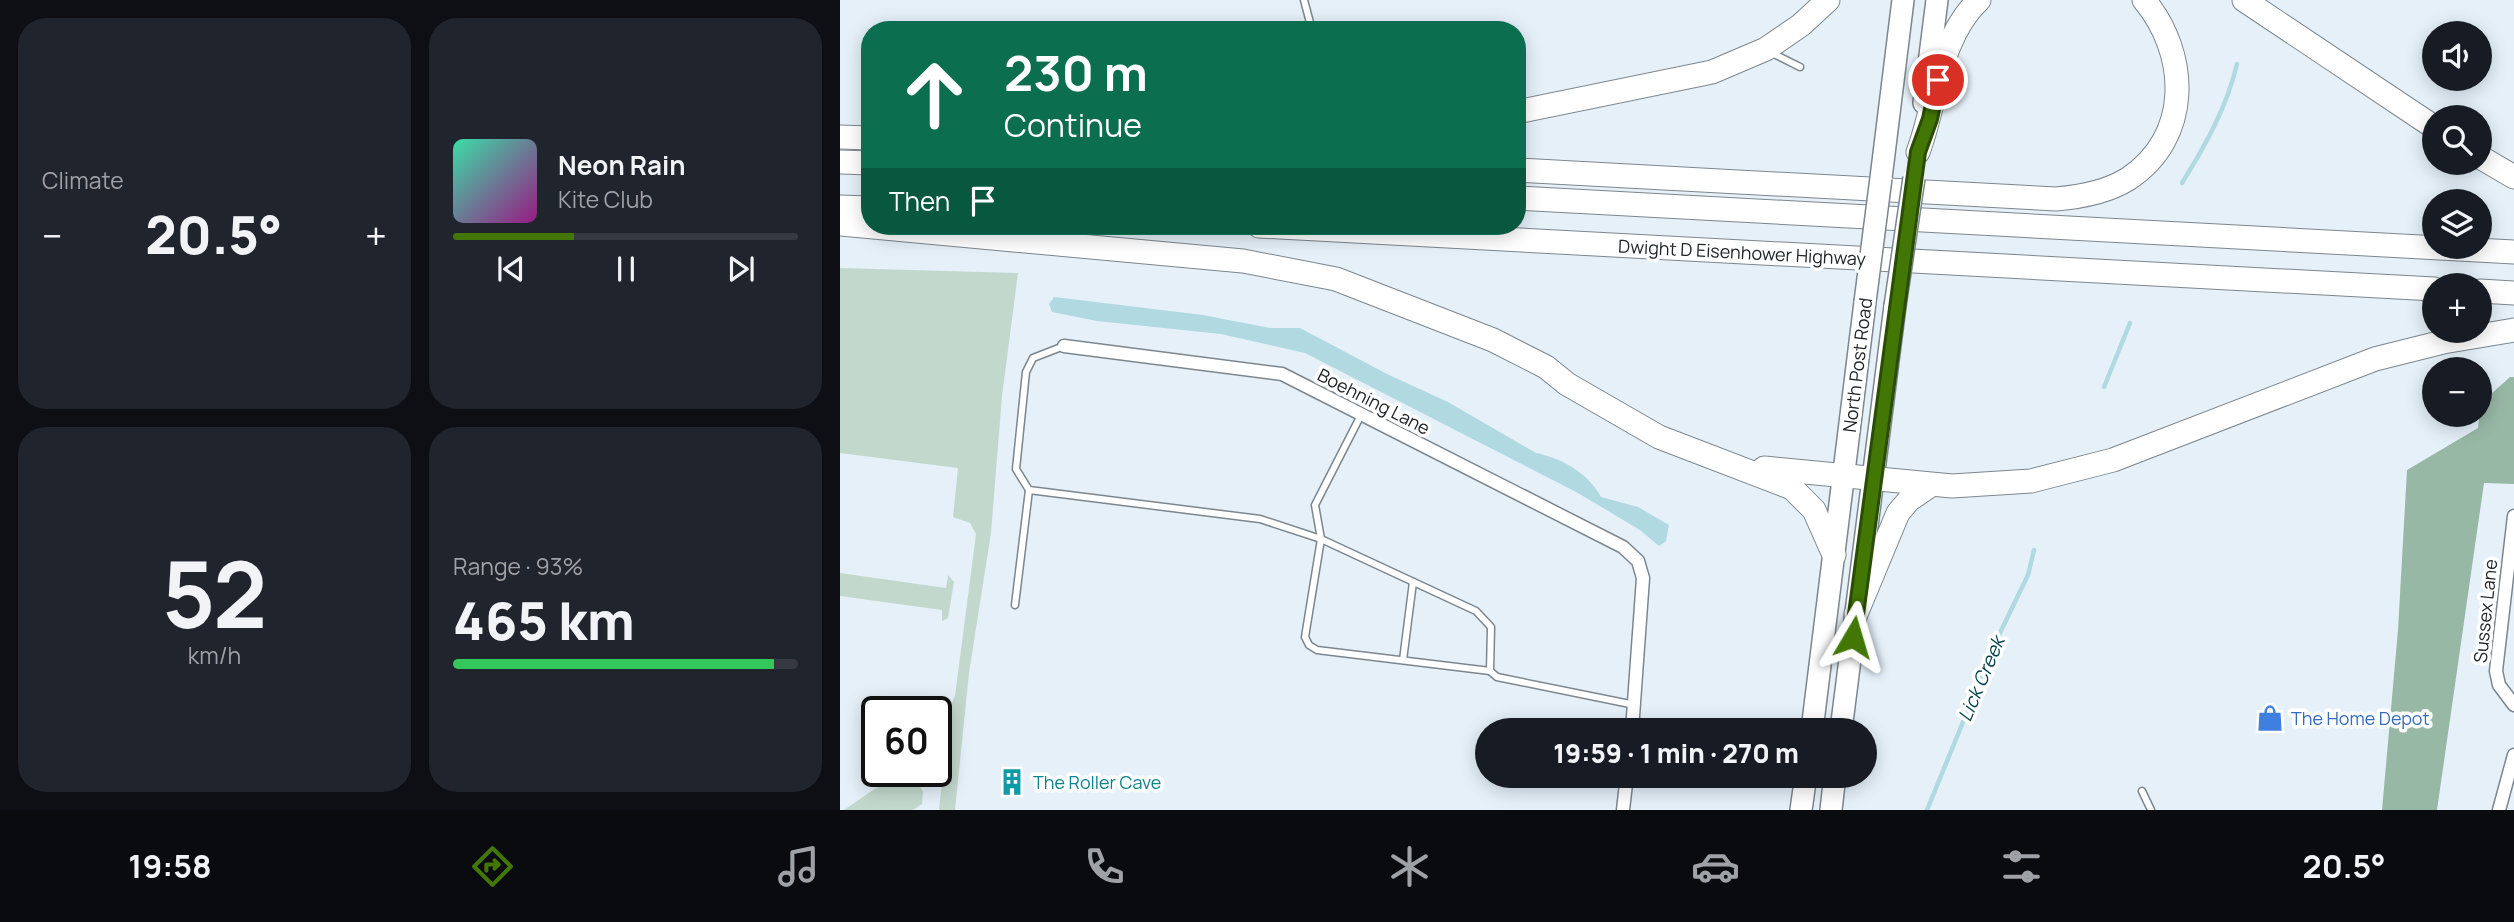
<!DOCTYPE html>
<html lang="en">
<head>
<meta charset="utf-8">
<style>
  body { margin:0; font-family:Manrope,sans-serif; background:#20242c; color:#f1f3f6; height:100vh; display:flex; flex-direction:column; font-size:26px; white-space:nowrap }
  * { box-sizing:border-box; margin:0 }
  p { font-size:23px; color:#9ea1a6 }
  .icon { flex:none; width:38px; height:38px; fill:none; stroke:currentColor; stroke-width:2; stroke-linecap:round; stroke-linejoin:round }
  .map { position:relative; flex:1; overflow:hidden }
  .sheet { display:flex; flex-direction:column; gap:18px; padding:18px; background:#0d0f14; width:840px }
  .sheet>* { flex:none }
  .guide { position:absolute; left:21px; top:21px; width:665px; height:214px; border-radius:28px; box-shadow:0 4px 18px #0003; background:#0b6e4f; color:#fff; overflow:hidden }
  .tools { position:absolute; left:1582px; top:21px; display:grid; gap:14px }
  .tools a { display:grid; place-items:center; width:70px; height:70px; border-radius:50%; background:#171b24; box-shadow:0 4px 18px #0003; font-size:35px }
  .speed { position:absolute; left:21px; top:696px; display:flex; gap:14px; font-size:35px; font-weight:700; text-align:center }
  .speed>* { display:grid; place-content:center; width:91px; height:91px; border-radius:50%; background:#171b24; box-shadow:0 4px 18px #0003; line-height:1 }
  .speed .limit { border:4px solid #111; border-radius:10px; background:#fff; color:#111 }
  .pin { position:absolute; display:grid; place-items:center; width:60px; height:60px; color:#fff; margin:-30px; border:4px solid #fff; border-radius:50%; box-shadow:0 2px 7px #0007 }
  .me { position:absolute; width:77px; margin:-38px; rotate:7deg; stroke-linejoin:round; filter:drop-shadow(0 0 5px #0008) }
  .turn { display:flex; align-items:center; gap:24px; height:147px; padding:0 28px; font-size:32px }
  .turn .icon { width:91px; height:91px; stroke-width:2.5 }
  .turn b { display:block; font-size:49px; line-height:60px }
  .then { display:flex; align-items:center; height:66px; padding:0 28px; background:#0003; gap:14px; font-size:26px }
  .big { font-size:52px; font-weight:800; line-height:1.1 }
  .sheet .card { flex:1; display:flex; flex-direction:column; justify-content:center; gap:10px; min-width:0; padding:0 24px; border-radius:28px; background:#20242c }
  .sheet .dial { align-items:center; gap:0 }
  .dial b { font-size:91px; line-height:1 }
  .song { display:flex; align-items:center; gap:21px }
  .cover { width:84px; height:84px; border-radius:10px; background:linear-gradient(135deg,hsl(160 70% 55%),hsl(310 70% 35%)) }
  .played { height:7px; border-radius:4px; background:linear-gradient(90deg,#427705 35%,#363941 35%) }
  .keys { display:flex; justify-content:space-around; direction:ltr }
  .heat { display:flex; justify-content:space-between; align-items:center; font-size:38px; direction:ltr }
  .charge { height:10px; border-radius:5px; background:linear-gradient(90deg,#34c759 93%,#363941 0) }
  .sheet .tiles { flex:1; display:grid; gap:18px; grid-template-columns:repeat(2,1fr) }
  .trip { position:absolute; left:635px; top:718px; width:402px; height:70px; border-radius:35px; background:#171b24; box-shadow:0 4px 18px #0003; font-weight:800; line-height:70px; text-align:center }
  .dock { display:flex; height:112px; justify-content:space-around; align-items:center; background:#090b0e; color:#9ea1a6 }
  .dock .icon { width:49px; height:49px }
  .dock .on { color:#427705 }
  .dock b { font-size:32px; color:#f1f3f6 }
  main { display:flex; flex:1; min-height:0 }
  .map>svg:first-child { display:block }
</style>
</head>
<body>
<main>
<section class="sheet">
<div class="tiles">
<div class="card"><p>Climate</p>
<div class="heat"><a>−</a><b class="big">20.5°</b><a>+</a></div>
</div>
<div class="card">
<div class="song"><i class="cover"></i><div><b>Neon Rain</b><p>Kite Club</p></div></div>
<div class="played"></div>
<div class="keys"><svg class="icon" aria-label="previous" viewBox="0 0 24 24"><path d="M18 5L8 12l10 7zM5 5v14"/></svg><svg class="icon" aria-label="pause" viewBox="0 0 24 24"><path d="M8 5v14M16 5v14"/></svg><svg class="icon" aria-label="next" viewBox="0 0 24 24"><path d="M6 5l10 7-10 7zM19 5v14"/></svg></div>
</div>
<div class="card dial"><b>52</b><p>km/h</p></div>
<div class="card"><p>Range · 93%</p><b class="big">465 km</b><div class="charge"></div></div>
</div>
</section>
<div class="map">
<svg width="1674" height="810" viewBox="0 0 1674 810">
  <rect width="100%" height="100%" fill="#e5f0f9"/>
  <g fill="#c3d8cc">
    <path d="M0,268L178,273L162,396L151,533L129,673L115,810H99L103,773L96,765V739L115,696L136,534L130,523L113,517L118,468L0,453Z"/>
    <path d="M0,573L106,588L108,575L114,582L108,618L102,621V610L0,596Z"/>
    <path d="M65,776L77,780L83,792L82,804L73,810H4L36,788Z"/>
  </g>
  <path fill="#98b8a6" d="M1670,377H1674V484L1644,483L1597,810H1542L1558,630L1567,470L1638,428L1641,403Z"/>
  <path fill="#b0d9e1" d="M214,297L363,315L430,328H460L547,374L608,402L696,453C722,458 749,474 761,497L798,507L829,525L826,541L819,546L800,530L738,493L465,353L381,334L257,321L212,312L209,304Z"/>
  <g fill="none" stroke-linecap="round" stroke-linejoin="round">
    <g stroke="#b0d9e1" stroke-width="4.5">
      <path d="M1342,183C1365,146 1387,107 1397,64"/>
      <path d="M1264,387L1290,323"/>
      <path d="M1087,810L1157,639L1188,575L1194,550"/>
    </g>
    <defs>
      <g id="lane">
        <path d="M464,0L472,30"/>
        <path d="M930,52L960,67"/>
        <path d="M224,346L193,358L186,372L176,469L189,490L420,519L481,539L636,611L651,627L650,671L657,677L795,705"/>
        <path d="M521,415L475,505L481,539L465,637L469,645L477,650L650,671"/>
        <path d="M175,605L189,490"/>
        <path d="M563,660L573,582"/>
        <path d="M1302,791L1311,810"/>
      </g>
      <g id="street">
        <path d="M224,346L442,374L783,547L798,561L803,578L792,730"/>
        <path d="M1674,516L1656,671L1659,685L1674,705"/>
        <path d="M783,810L787,775"/>
        <path d="M1659,810L1674,755"/>
      </g>
      <g id="primary">
        <path d="M1084,103L1097,0"/>
        <path d="M1041,178L1063,0"/>
        <path d="M972,730L1025,302"/>
        <path d="M1001,730L1055,306"/>
        <path d="M961,810L966,775"/>
        <path d="M991,810L995,775"/>
      </g>
      <g id="highway">
        <path d="M1404,0L1594,127"/>
        <path d="M677,112L872,72L926,49L961,25L988,0"/>
        <path d="M0,137L30,138"/>
        <path d="M1078,152C1097,102 1098,39 1139,0"/>
        <path d="M1640,157L1674,177"/>
        <path d="M0,162L30,163"/>
        <path d="M677,170L1216,199C1240,197 1267,192 1288,179C1352,137 1349,54 1304,0"/>
        <path d="M677,198L1674,252"/>
        <path d="M0,207L30,208"/>
        <path d="M0,224L403,261L496,279L653,340L706,367L727,384L819,437L952,488L974,510L994,555"/>
        <path d="M419,226L1594,289"/>
        <path d="M1640,291L1674,293"/>
        <path d="M924,468L1112,486L1191,481L1273,460L1535,359L1603,342L1674,330"/>
        <path d="M1016,614L1058,513L1069,500L1091,485"/>
      </g>
    </defs>
    <use href="#lane" stroke="#7c868e" stroke-width="9"/>
    <use href="#street" stroke="#7c868e" stroke-width="15"/>
    <use href="#primary" stroke="#7c868e" stroke-width="24"/>
    <use href="#highway" stroke="#7c868e" stroke-width="25"/>
    <use href="#lane" stroke="#fff" stroke-width="6"/>
    <use href="#street" stroke="#fff" stroke-width="12"/>
    <use href="#primary" stroke="#fff" stroke-width="21"/>
    <use href="#highway" stroke="#fff" stroke-width="23"/>
    <defs>
      <g id="primary-bridge">
        <path d="M1025,302L1041,178"/>
        <path d="M1055,306L1074,178"/>
      </g>
    </defs>
    <use href="#primary-bridge" stroke="#7c868e" stroke-width="24" stroke-linecap="butt"/>
    <use href="#primary-bridge" stroke="#fff" stroke-width="21"/>
  </g>
  <g fill="none" stroke-linecap="round" stroke-linejoin="round">
    <defs>
      <path id="route" d="M1013,637L1078,152L1090,119L1098,80"/>
    </defs>
    <use href="#route" stroke="#2b4d03" stroke-width="18"/>
    <use href="#route" stroke="#427705" stroke-width="12"/>
  </g>
  <defs>
    <symbol id="shop-bare" viewBox="-9 -9 18 18"><path d="M-5-2.5h2.3a2.7 3.5 0 0 1 5.4 0H5L5.5 6h-11ZM-1.5-2.5h3a1.5 2.3 0 0 0-3 0Z" fill="#3f7fe0" stroke="#fff" stroke-width="2.5" paint-order="stroke"/></symbol>
    <symbol id="building-bare" viewBox="-9 -9 18 18"><path d="M-4-6H4V6H1V3H-1V6H-4ZM-2.5-4.3h1.7v1.8h-1.7ZM.8-4.3h1.7v1.8H.8ZM-2.5-1h1.7V.8h-1.7ZM.8-1h1.7V.8H.8Z" fill="#0f9aa8" stroke="#fff" stroke-width="2.5" paint-order="stroke"/></symbol>
  </defs>
  <g fill-rule="evenodd">
    <use href="#shop-bare" x="1411" y="699" width="38" height="38"/>
    <use href="#building-bare" x="153" y="763" width="38" height="38"/>
  </g>
  <g text-anchor="middle" dominant-baseline="central" stroke-width="7" stroke-linejoin="round" paint-order="stroke">
    <g font-size="18" fill="#222629" stroke="#fff">
      <text transform="translate(902 252) rotate(3)">Dwight D Eisenhower Highway</text>
      <text transform="translate(1017 365) rotate(-83)">North Post Road</text>
      <text transform="translate(534 401) rotate(27)">Boehning Lane</text>
      <text transform="translate(1645 611) rotate(-84)">Sussex Lane</text>
    </g>
    <g font-size="18" fill="#366cbe" stroke="#fff" text-anchor="start">
      <text x="1451" y="718">The Home Depot</text>
    </g>
    <g font-size="18" fill="#0d838f" stroke="#fff" text-anchor="start">
      <text x="193" y="782">The Roller Cave</text>
    </g>
    <g font-size="19" font-style="italic" fill="#003f49" stroke="#fff">
      <text transform="translate(1141 679) rotate(-67)">Lick Creek</text>
    </g>
  </g>
</svg>
<div class="tools">
<a><svg class="icon" aria-label="sound" viewBox="0 0 24 24"><path d="M4 9h4l5-4v14l-5-4H4zM17 9q2 3 0 6"/></svg></a>
<a><svg class="icon" aria-label="search" viewBox="0 0 24 24"><circle cx="10" cy="10" r="6"/><path d="M15 15l6 6"/></svg></a>
<a><svg class="icon" aria-label="layers" viewBox="0 0 24 24"><path d="M12 4l9 5-9 5-9-5zM3 14l9 5 9-5"/></svg></a>
<a>+</a>
<a>−</a>
</div>
<div class="speed"><div class="limit">60</div></div>
<div class="pin" style="left:1098px;top:80px;background:#d93025"><svg class="icon" aria-label="arrive" viewBox="0 0 24 24"><path d="M6 21V4h12l-3 4 3 4H6"/></svg></div>
<svg class="me" style="left:1013px;top:637px" viewBox="-20 -20 40 40"><path d="M0-17L14 15 0 8-14 15z" fill="#427705" stroke="#fff" stroke-width="4"/></svg>
<div class="trip">19:59 · 1 min · 270 m</div>
<div class="guide">
<div class="turn"><svg class="icon" aria-label="ahead" viewBox="0 0 24 24"><path d="M12 20V5M6 11l6-6 6 6"/></svg><div><b>230 m</b>Continue</div></div>
<div class="then">Then<svg class="icon" aria-label="arrive" viewBox="0 0 24 24"><path d="M6 21V4h12l-3 4 3 4H6"/></svg></div>
</div>
</div>
</main>
<nav class="dock">
<b>19:58</b>
<svg class="icon on" aria-label="directions" viewBox="0 0 24 24"><path d="M12 3l9 9-9 9-9-9zM9 14v-3h6M13 9l2 2-2 2"/></svg>
<svg class="icon" aria-label="music" viewBox="0 0 24 24"><path d="M9 18V5l10-2v13"/><circle cx="6" cy="18" r="3"/><circle cx="16" cy="16" r="3"/></svg>
<svg class="icon" aria-label="phone" viewBox="0 0 24 24"><path d="M5 4h4l2 5-3 2q2 4 5 5l2-3 5 2v4C11 20 4 13 5 4z"/></svg>
<svg class="icon" aria-label="climate" viewBox="0 0 24 24"><path d="M12 3v18M4 7l16 10M4 17L20 7"/></svg>
<svg class="icon" aria-label="car" viewBox="0 0 24 24"><path d="M5 17H2v-5l4-1 3-4h7l3 4 3 1v5h-3M9 17h6M6 11h13"/><circle cx="7" cy="17" r="2"/><circle cx="17" cy="17" r="2"/></svg>
<svg class="icon" aria-label="filters" viewBox="0 0 24 24"><path d="M4 7h16M4 17h16"/><circle cx="9" cy="7" r="2"/><circle cx="15" cy="17" r="2"/></svg>
<b>20.5°</b>
</nav>
</body>
</html>
